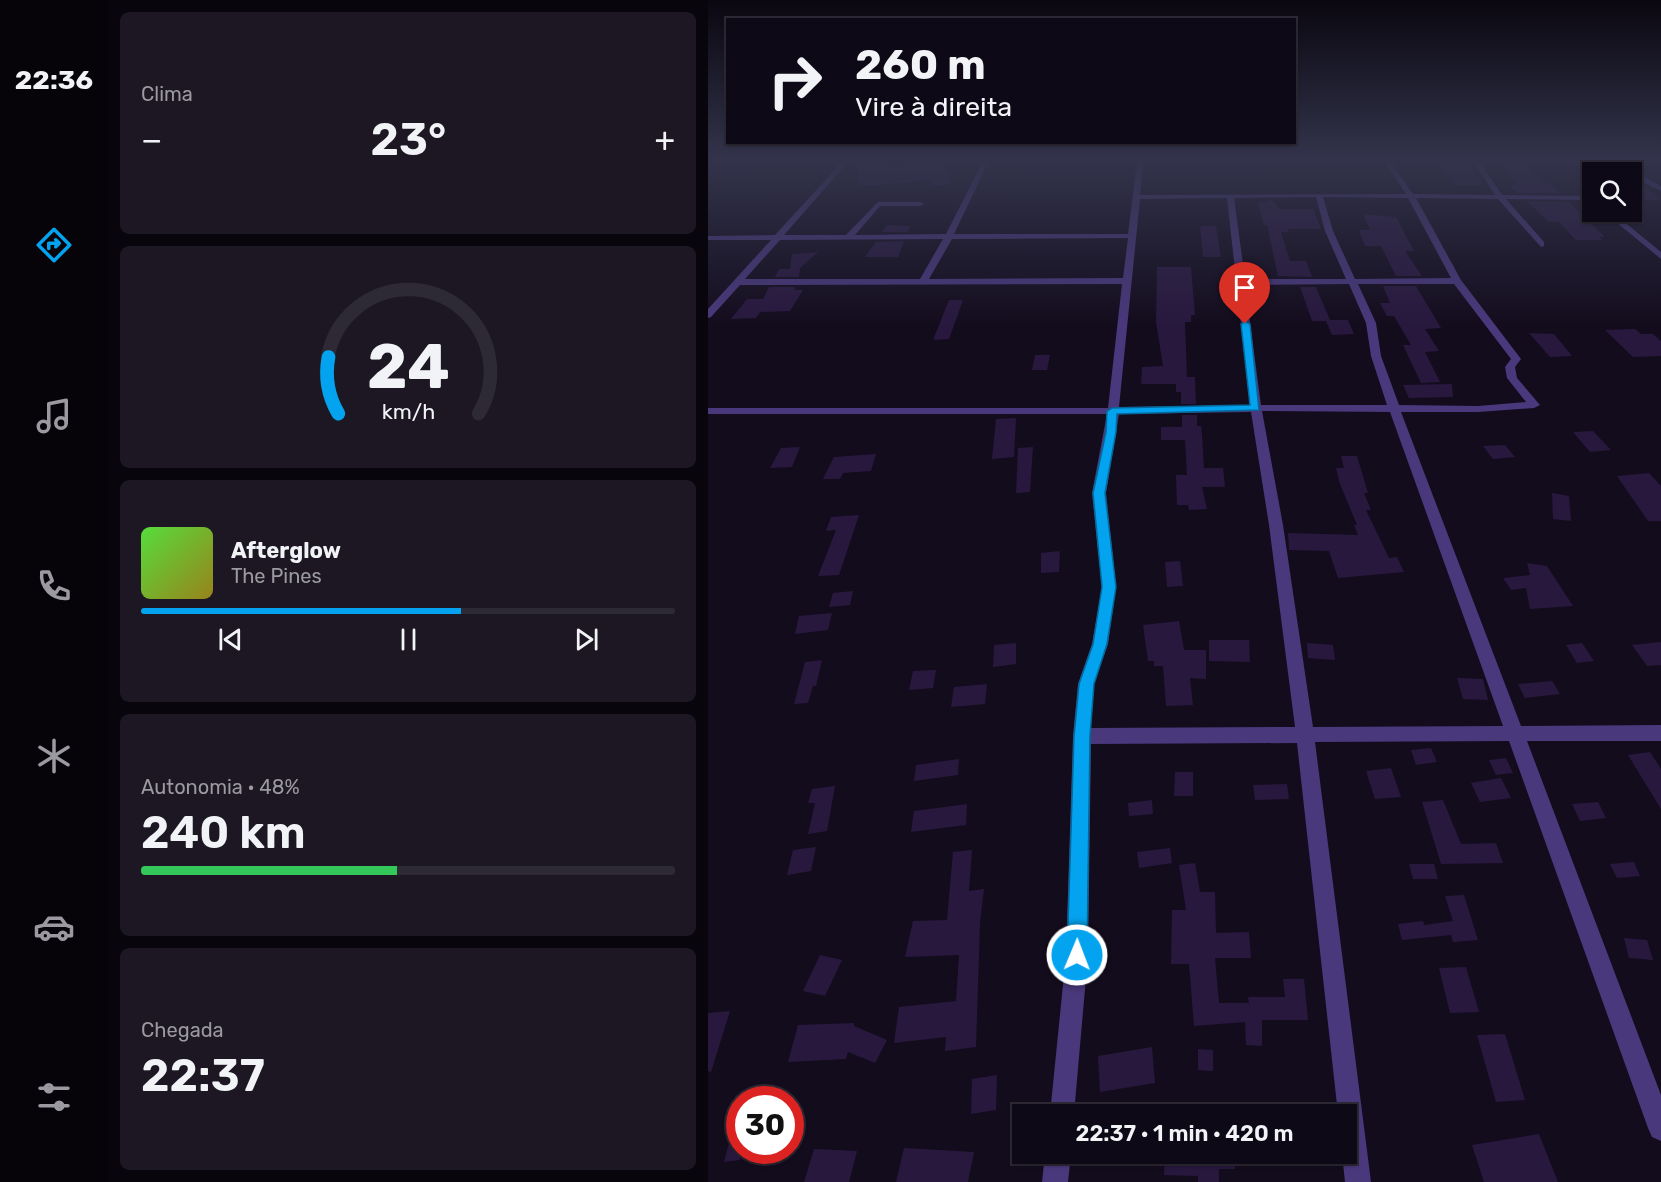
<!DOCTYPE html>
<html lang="pt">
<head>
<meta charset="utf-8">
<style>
  body { margin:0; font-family:Rubik,sans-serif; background:#1c1723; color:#f1f3f6; height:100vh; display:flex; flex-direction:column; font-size:22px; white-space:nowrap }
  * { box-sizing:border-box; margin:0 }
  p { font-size:20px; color:#9b9aa1 }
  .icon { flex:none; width:33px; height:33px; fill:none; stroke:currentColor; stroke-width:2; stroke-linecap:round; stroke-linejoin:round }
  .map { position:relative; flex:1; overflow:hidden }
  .drawer { display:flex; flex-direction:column; gap:12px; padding:12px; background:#08050c; width:600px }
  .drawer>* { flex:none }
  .hud { position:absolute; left:18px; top:18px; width:570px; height:126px; border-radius:0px; box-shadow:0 2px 4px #0004,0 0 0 2px #2e2a35; background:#0e0916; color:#f1f3f6; overflow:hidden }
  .controls { position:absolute; left:874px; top:162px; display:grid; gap:12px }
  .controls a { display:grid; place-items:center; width:60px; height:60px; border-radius:0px; background:#0e0916; box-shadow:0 2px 4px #0004,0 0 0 2px #2e2a35; font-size:30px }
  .speed { position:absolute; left:18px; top:1086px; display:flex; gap:12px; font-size:30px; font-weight:700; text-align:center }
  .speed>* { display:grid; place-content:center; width:78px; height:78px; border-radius:50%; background:#0e0916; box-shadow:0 2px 4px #0004,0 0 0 2px #2e2a35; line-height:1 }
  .speed .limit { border:9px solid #d22; background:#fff; color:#111 }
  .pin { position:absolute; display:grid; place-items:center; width:51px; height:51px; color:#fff; margin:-62px -26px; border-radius:50% 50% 50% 0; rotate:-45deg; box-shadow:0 0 6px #0007 }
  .pin .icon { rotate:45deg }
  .me { position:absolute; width:66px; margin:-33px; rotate:1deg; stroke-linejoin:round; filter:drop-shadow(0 0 4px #0008) }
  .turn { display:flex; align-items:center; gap:21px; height:126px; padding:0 30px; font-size:27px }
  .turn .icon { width:78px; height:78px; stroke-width:2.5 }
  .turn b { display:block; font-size:42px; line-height:51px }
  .big { font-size:45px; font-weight:600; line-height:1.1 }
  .drawer .tile { flex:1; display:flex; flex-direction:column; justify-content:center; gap:9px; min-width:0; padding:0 21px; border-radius:9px; background:#1c1723 }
  .drawer .dial { align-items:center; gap:0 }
  .dial svg { height:156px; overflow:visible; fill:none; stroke:#2e2a35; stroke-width:7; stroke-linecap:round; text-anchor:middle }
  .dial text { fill:#f1f3f6; stroke:none }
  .song { display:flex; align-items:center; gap:18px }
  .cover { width:72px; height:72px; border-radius:9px; background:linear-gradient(135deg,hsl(110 70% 55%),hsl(50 70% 35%)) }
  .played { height:6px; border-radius:3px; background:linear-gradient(90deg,#04a3ef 60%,#2e2a35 60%) }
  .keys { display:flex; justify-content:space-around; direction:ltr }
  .heat { display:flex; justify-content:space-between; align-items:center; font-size:33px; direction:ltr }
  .charge { height:9px; border-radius:4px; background:linear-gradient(90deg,#34c759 48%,#2e2a35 0) }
  .trip { position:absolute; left:304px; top:1104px; width:345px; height:60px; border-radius:0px; background:#0e0916; box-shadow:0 2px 4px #0004,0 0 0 2px #2e2a35; font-weight:600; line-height:60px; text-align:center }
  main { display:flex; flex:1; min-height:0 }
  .tab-bar { display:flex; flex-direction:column; width:108px; justify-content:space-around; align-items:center; background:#060409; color:#9b9aa1 }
  .tab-bar .icon { width:42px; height:42px }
  .tab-bar .selected { color:#04a3ef }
  .tab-bar b { font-size:27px; color:#f1f3f6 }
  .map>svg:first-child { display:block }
</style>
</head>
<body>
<main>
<nav class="tab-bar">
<b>22:36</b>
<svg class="icon selected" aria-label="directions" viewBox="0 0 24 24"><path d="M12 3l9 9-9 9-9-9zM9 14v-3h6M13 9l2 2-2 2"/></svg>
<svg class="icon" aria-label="music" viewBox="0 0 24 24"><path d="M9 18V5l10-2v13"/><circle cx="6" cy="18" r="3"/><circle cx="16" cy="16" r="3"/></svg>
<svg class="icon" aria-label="phone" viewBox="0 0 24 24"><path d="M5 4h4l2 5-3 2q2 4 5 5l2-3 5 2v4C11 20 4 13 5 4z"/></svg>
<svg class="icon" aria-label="climate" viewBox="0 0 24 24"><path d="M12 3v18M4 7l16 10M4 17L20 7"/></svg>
<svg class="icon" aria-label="car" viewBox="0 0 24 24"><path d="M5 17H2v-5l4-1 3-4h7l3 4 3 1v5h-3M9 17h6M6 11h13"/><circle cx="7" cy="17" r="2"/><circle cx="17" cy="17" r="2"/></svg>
<svg class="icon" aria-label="filters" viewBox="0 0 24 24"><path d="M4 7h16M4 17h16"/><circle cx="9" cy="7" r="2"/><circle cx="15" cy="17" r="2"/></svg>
</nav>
<section class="drawer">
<div class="tile"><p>Clima</p>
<div class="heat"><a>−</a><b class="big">23°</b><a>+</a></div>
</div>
<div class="tile dial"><svg viewBox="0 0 100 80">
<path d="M14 69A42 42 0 1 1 86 69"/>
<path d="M14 69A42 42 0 0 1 9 40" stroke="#04a3ef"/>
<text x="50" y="56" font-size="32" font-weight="700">24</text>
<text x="50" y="72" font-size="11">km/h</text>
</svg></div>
<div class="tile">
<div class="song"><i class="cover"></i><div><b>Afterglow</b><p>The Pines</p></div></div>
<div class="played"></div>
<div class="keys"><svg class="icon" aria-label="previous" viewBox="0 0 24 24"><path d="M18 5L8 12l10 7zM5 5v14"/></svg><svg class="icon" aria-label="pause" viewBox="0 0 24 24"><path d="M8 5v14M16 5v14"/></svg><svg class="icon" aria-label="next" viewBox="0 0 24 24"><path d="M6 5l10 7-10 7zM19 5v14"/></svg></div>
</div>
<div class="tile"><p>Autonomia · 48%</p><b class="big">240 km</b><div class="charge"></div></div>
<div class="tile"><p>Chegada</p><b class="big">22:37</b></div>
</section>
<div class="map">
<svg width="953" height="1182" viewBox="0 0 953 1182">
  <rect width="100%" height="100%" fill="#130c1d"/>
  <g fill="#28183e">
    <path d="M180,161V167L235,162L244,184L221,187L225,180L150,187V163Z"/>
    <path d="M796,163L820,164L833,180L844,185L852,193H809L801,185H809Z"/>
    <path d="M733,164H760L776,185H747Z"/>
    <path d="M924,180L934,184L952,200H924Z"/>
    <path d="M564,200L565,203H568L570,209H605L613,229H580L581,232H573L582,261H598L604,277L570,276L559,225H556L550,203Z"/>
    <path d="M818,201L861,202L897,237H891L894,240H868L851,222H841Z"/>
    <path d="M655,214L688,217L706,251H697L714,276H688L673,246H657L651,230H662Z"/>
    <path d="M179,225L202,226L199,232H174Z"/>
    <path d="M492,226H508L513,257H495Z"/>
    <path d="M196,241L190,257H157L168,242Z"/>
    <path d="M110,252L92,268L91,277H67L71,269H82L84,254Z"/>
    <path d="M449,267H483L487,315H483V322H477L479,377H487L488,404H473V392H468V384H433L434,367L455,366L448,322Z"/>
    <path d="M675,286H708L733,328L717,329L731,351L717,352L732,382L713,383L695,345H703L686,316H679L672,303H682Z"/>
    <path d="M61,287H87V290H95L82,311L52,312L48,318L23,319L39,299H55Z"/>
    <path d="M592,287H608L622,320H640L646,334L624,335L618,321H604Z"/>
    <path d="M241,300H255L241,339L225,340Z"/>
    <path d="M927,329L933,334H945L953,341V356L925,357L897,330Z"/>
    <path d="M821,333L846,334L864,356L842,357Z"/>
    <path d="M327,355H342L339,370H324Z"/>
    <path d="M744,384L745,397L701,398L695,385Z"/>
    <path d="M474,415H489V426H493L494,435L496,468H515L517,487H494L499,509L481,510L480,505H469L468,475H479L477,440H453V427H474Z"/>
    <path d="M308,418L306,457L284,459L288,419Z"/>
    <path d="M885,431L903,450L882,452L865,432Z"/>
    <path d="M797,445L807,457L785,459L775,446Z"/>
    <path d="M92,447L84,467L62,468L73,448Z"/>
    <path d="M325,447L322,492L308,493L310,448Z"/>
    <path d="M168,454L163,471L135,473L132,479H115L126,457Z"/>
    <path d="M633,456H649L660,493H656L663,510H658L681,558L689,557L696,572L630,578L621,551L581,550L580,533L650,535L646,525H649L632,484L628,468H636Z"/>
    <path d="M941,473L953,486V521H940L909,476Z"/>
    <path d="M844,493L861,496L863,521L845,519Z"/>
    <path d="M151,515L131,575L110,576L128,530L118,531L123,517Z"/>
    <path d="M352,551L351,572L333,573V553Z"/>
    <path d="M472,561L475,586L459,587L457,562Z"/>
    <path d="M819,563L839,566L865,606L822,609L818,588L803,590L795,578L822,575Z"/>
    <path d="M145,591L142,605L121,607L125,593Z"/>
    <path d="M124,613L120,630L87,634L91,616Z"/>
    <path d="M471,621L476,650H498V679L482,678L485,705L458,706L455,666H446V661H440L435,625Z"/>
    <path d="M501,640H541L542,662L501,661Z"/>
    <path d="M953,642V665L939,666L924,645Z"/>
    <path d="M308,643V664L285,667L286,645Z"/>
    <path d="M599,643L625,645L627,660L600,658Z"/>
    <path d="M874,643L886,661L869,663L858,645Z"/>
    <path d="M114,660L108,686H105L100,703L86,704L97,662Z"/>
    <path d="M228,670L225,688L201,690L205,671Z"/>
    <path d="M749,678L775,679L780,700L755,699Z"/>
    <path d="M844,681L852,694L817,698L810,684Z"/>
    <path d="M279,684L277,704L243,707L246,687Z"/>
    <path d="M723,748L729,762L708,765L703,750Z"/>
    <path d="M942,752L953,769V809L920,755Z"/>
    <path d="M798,758L805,773L788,775L781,760Z"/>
    <path d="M251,759L250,775L206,781L208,765Z"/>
    <path d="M683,768L693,797L667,799L658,771Z"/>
    <path d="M467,772H485V796H466Z"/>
    <path d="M793,778L803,798L772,802L763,783Z"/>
    <path d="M579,784L581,799L547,800L545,785Z"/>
    <path d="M127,786L119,831L100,834L107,803H100L104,789Z"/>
    <path d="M444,800L445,814L421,816L420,803Z"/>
    <path d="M735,800L753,844L788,843L795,863L733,864L714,802Z"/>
    <path d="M890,802L898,818L872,821L864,804Z"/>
    <path d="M259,804L258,825L203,832L206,811Z"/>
    <path d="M108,847L103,871L79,875L85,850Z"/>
    <path d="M462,848L464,863L431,868L429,852Z"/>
    <path d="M264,850L261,891L276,889L272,923L268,1047L237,1051L238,1037L186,1043L191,1007L248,1001L251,955L197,957L205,921L239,920L245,852Z"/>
    <path d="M926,862L932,876L909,878L902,864Z"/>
    <path d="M487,863L492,892H507L508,933L541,932L543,958H507L511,1003H541L540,997H577L575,979H596L600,1020H554V1046L538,1045L537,1022L486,1026L481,964H463L464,910H478L471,865Z"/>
    <path d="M701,864H726L730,879H705Z"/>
    <path d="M756,895L770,940L745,942L743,935L694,940L690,924L715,921L716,925L745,921L737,896Z"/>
    <path d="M916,938L939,940L945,960L921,958Z"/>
    <path d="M112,955L134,960L117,996L95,991Z"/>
    <path d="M758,967L771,1012L742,1013L731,968Z"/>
    <path d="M22,1011L3,1072L0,1071V1013Z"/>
    <path d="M146,1023V1026L179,1040L167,1063L140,1052L138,1059L80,1062L90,1025Z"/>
    <path d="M797,1034L817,1100L788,1102L769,1035Z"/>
    <path d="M444,1047L447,1083L392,1092L390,1056Z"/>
    <path d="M490,1049L505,1050V1071L490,1070Z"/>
    <path d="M289,1075L288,1110L263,1114L264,1079Z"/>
    <path d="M27,1120H32V1160L16,1162Z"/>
    <path d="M831,1134L850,1182H776L764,1145Z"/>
    <path d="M196,1148L266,1152L260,1182H188Z"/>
    <path d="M106,1149L149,1151L141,1182H96Z"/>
    <path d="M457,1154H527V1169H511V1182H490V1176L456,1175Z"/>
  </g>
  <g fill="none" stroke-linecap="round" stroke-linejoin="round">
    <g fill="#49387c" fill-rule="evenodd">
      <path d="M135,161H141L76,235H138L170,202H212L216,204L212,206H172L147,235L238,234L275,161H281L246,234H420L429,161H435L432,195L698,194L676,161H682L705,194L787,195L765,161H771L794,195L885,196V200L798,199L836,242V246L833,247L790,199L708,198L753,280L813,359L807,367L809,378L832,405L826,408L770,412H693L813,726L953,725V741H819L953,1095V1141L944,1137L940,1128L801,741L607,742L663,1182H637L634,1154H639V1114H630L589,743L383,744L380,955L366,1114H342L358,955L365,736L370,684L384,644L394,587L384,493L399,414H0V408H400L414,284L32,285L3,317L0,318V309L63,240H0V236L67,235ZM608,197L617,231L638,279H537L526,198ZM615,197L700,198L743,278L647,279L625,231ZM519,198L542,405L411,407L432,199ZM420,238L415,278L221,279L244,239ZM235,239L212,279H37L72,240ZM641,284L658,323L663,356L679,405H553L537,285ZM650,284H746L803,359L797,367L799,378L818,402L770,406L691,405L673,356L668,323ZM554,411L682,412L795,726L605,727L575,525ZM543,412L561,525L587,727L383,728L386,684L400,644L408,587L398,493L411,414Z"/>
      <path d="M900,161H907L953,186V191L924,177V172H917Z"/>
      <path d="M896,212H904L953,252V259Z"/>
      <path d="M337,1154H363L360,1182H334Z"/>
    </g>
  </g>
  <linearGradient id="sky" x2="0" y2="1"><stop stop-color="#0a0710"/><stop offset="0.49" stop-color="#33344c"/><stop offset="1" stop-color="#33344c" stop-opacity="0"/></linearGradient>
  <rect width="953" height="326" fill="url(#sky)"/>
  <path fill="#04a3ef" stroke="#036a9b" stroke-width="1.5" d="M537,321L542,324L551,410L409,414L408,432L397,493L408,587L399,644L386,684L382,736L379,955L376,962L369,965L362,962L359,955L366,736L371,684L385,644L394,587L385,493L398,432L399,411L404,408L542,405L533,324Z"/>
</svg>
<div class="controls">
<a><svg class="icon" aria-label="search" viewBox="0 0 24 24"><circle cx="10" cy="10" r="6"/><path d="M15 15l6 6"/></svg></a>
</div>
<div class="speed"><div class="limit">30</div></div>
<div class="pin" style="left:537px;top:324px;background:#d93025"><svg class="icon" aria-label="arrive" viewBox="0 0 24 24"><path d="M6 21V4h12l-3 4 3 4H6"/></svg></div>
<svg class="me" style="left:369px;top:955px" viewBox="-20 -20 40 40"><circle r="17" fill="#04a3ef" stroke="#fff" stroke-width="3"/><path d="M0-11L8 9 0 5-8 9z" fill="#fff"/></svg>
<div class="trip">22:37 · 1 min · 420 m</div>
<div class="hud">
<div class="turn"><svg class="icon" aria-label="right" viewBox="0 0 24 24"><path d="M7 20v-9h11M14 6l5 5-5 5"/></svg><div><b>260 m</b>Vire à direita</div></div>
</div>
</div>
</main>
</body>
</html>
